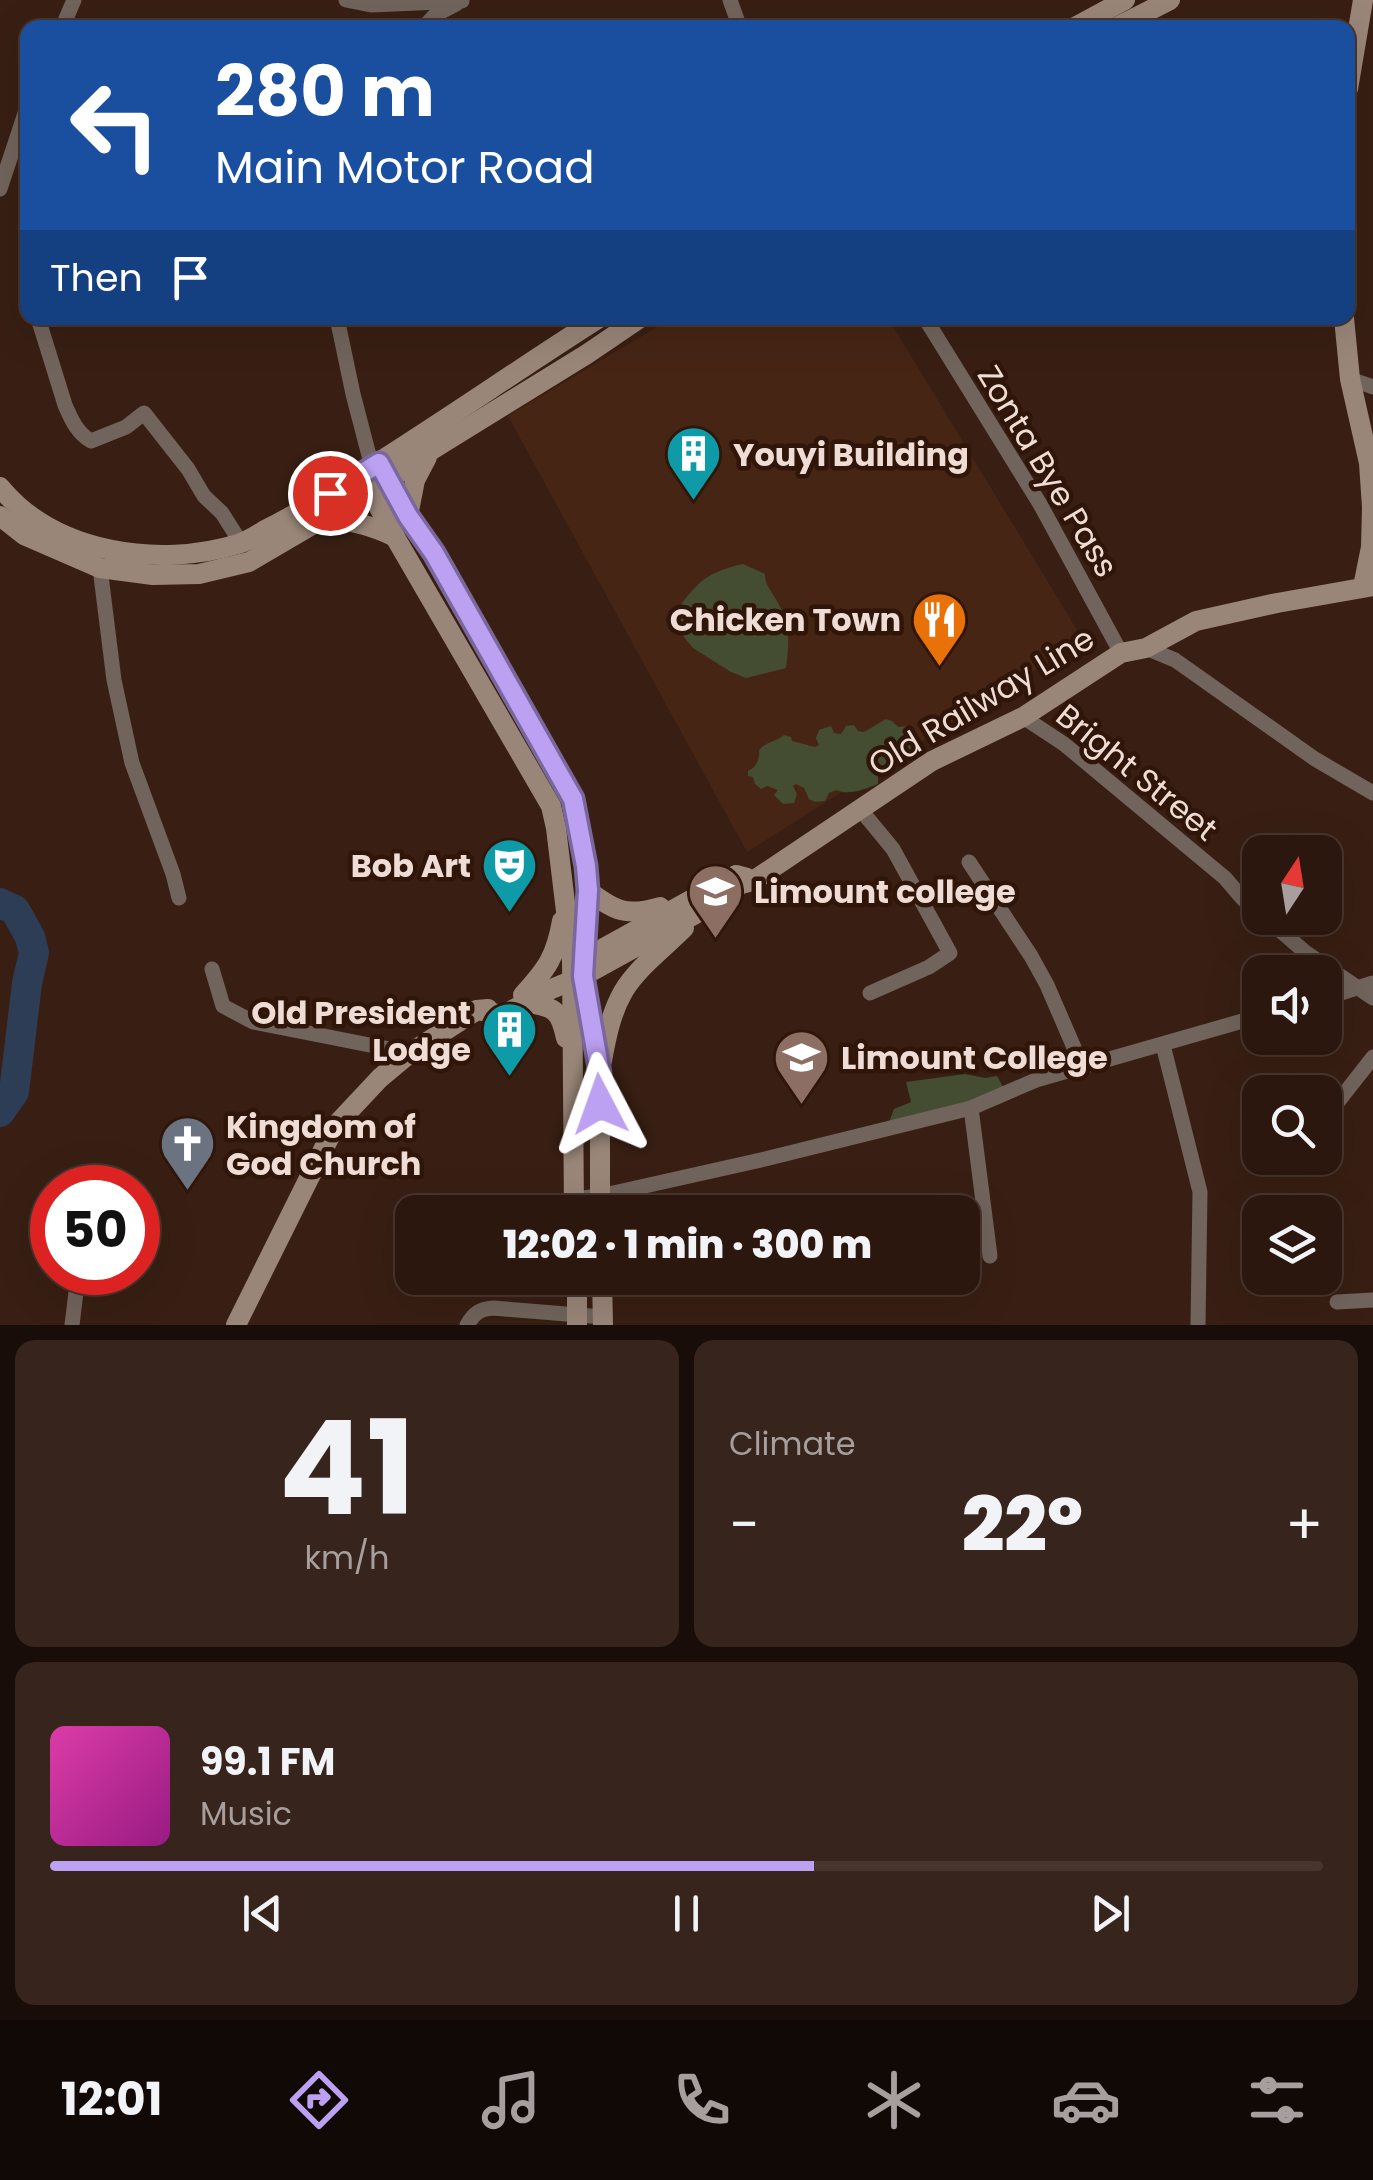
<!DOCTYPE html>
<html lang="en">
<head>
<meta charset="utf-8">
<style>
  body { margin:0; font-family:Poppins,sans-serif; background:#37241c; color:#f1f3f6; height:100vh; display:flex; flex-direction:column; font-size:38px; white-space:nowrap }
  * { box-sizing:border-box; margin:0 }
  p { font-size:32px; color:#a69f9e }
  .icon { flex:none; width:55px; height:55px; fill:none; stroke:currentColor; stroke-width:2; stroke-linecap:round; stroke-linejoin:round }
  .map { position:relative; height:1325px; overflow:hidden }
  .details { display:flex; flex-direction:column; gap:15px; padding:15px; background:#180d08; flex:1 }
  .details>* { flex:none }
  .guide { position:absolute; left:20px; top:20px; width:1335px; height:305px; border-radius:20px; box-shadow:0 10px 40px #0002,0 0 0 2px #47362e; background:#1a4fa0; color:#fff; overflow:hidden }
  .needle { width:65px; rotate:12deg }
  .fabs { position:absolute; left:1242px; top:835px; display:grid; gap:20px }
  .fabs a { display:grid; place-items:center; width:100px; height:100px; border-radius:20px; background:#2b170e; box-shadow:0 10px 40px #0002,0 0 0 2px #47362e; font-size:50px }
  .speed { position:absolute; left:30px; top:1165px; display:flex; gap:20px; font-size:50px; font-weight:700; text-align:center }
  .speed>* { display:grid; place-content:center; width:130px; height:130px; border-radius:50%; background:#2b170e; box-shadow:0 10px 40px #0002,0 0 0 2px #47362e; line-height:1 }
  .speed .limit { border:15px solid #d22; background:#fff; color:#111 }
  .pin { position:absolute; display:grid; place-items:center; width:85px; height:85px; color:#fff; margin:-42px; border:5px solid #fff; border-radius:50%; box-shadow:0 2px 10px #0007 }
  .me { position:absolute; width:110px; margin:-55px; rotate:356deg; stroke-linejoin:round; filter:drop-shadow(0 0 8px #0008) }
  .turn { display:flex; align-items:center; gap:35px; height:210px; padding:0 30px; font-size:45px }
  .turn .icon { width:130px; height:130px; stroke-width:2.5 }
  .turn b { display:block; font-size:70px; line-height:85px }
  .then { display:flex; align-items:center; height:95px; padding:0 30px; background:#0003; gap:20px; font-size:38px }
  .big { font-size:75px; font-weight:800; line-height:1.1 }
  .details .widget { flex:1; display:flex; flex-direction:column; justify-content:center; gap:15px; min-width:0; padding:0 35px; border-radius:20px; background:#37241c }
  .details .dial { align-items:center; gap:0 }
  .dial b { font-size:130px; line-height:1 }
  .song { display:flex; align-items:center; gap:30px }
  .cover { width:120px; height:120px; border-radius:15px; background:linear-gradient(135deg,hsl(320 70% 55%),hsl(310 70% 35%)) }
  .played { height:10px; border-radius:5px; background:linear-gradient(90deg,#bca0f2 60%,#47362e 60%) }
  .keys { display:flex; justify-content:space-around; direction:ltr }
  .heat { display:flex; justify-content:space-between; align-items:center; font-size:55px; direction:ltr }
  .details .tiles { flex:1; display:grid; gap:15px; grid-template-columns:1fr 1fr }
  .widget:last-child { grid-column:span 2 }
  .trip { position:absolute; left:395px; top:1195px; width:585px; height:100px; border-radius:20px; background:#2b170e; box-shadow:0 10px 40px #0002,0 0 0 2px #47362e; font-weight:800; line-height:100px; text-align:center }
  .tabs { display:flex; height:160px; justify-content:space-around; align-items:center; background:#110906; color:#a69f9e }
  .tabs .icon { width:70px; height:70px }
  .tabs .on { color:#bca0f2 }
  .tabs b { font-size:45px; color:#f1f3f6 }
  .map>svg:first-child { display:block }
</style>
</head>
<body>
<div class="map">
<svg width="1373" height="1325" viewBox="0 0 1373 1325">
  <rect width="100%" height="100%" fill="#391f13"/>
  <path fill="#462515" d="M672,318H888L1083,640L747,852L508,416Z"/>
  <g fill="#444d31">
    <path d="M743,564L765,574C765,586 773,593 778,603C791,626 789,643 786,668L746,678L731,672L693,648L670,620C694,587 701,573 743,564Z"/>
    <path d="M886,719L892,721L898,727L908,726L914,728C915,735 910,755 907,762H897L885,775L881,774L878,776V784C865,789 849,796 836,790L829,793L825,801L815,802L809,799L804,788L796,784L793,786L797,794L794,803L783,804L774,795L778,790L767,786L761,789L755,784L753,777L748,776V771C757,767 760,758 759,750C767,741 776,742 784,735L791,737L792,741L815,747L819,745L816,738L819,730L831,726L834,733L841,734L846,726L854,725L858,731L864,732Z"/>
    <path d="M965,1074L985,1078L997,1076L1006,1092L889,1122L894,1109L911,1102L906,1082Z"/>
  </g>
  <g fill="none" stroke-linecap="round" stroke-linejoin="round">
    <path stroke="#2d3d56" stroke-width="30" d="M0,903L15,910L30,937L34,953L27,983L14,1092L0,1112"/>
    <g stroke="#71645c" stroke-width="15">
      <path d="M346,0L371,5L462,1"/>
      <path d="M730,0L740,28"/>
      <path d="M62,28L74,0"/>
      <path d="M423,28L435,15L456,4"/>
      <path d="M0,189L28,104"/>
      <path d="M26,272L28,277"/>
      <path d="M38,318L65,405C71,419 77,433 91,441L126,427L144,413L188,469L204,496L222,513L241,543"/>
      <path d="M337,318L353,394L372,467"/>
      <path d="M925,318L1040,504L1121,653"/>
      <path d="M1350,379L1373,387"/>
      <path d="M100,568L114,680L132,763L173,874L179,898"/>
      <path d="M1146,648L1175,660L1315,759L1373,793"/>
      <path d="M1023,717L1064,744L1225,878L1243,899L1260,912"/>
      <path d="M860,809L893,849L950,953L929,967L870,993"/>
      <path d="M969,862L1031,956L1047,985L1082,1066"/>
      <path d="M1266,918L1305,952L1373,998"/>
      <path d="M212,969L223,1006L253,1022L410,1053"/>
      <path d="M1325,998L1373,983"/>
      <path d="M1163,1045L1200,1192L1198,1325"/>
      <path d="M971,1108L990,1256"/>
      <path d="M1330,1112L1373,1057"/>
      <path d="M573,1199L600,1196L765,1159L971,1108L1036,1080L1260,1016"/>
      <path d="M1337,1302L1373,1300"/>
      <path d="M72,1325L78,1276L74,1272"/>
      <path d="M467,1325C474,1313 480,1309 493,1308L603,1317"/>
    </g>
    <g stroke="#9a8679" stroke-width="20">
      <path d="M1073,28L1125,0"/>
      <path d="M1115,28L1170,0"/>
      <path d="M1348,89L1363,0"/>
      <path d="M1344,318L1350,379L1369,463L1372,507L1371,547L1363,587"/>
      <path d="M379,463L408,516L434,553L573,799L586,866L587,890L583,976L600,1073V1212"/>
      <path d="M361,474L395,537L551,806L556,828L572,961L574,1212"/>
      <path d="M0,487C55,554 159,568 238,544C248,541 257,535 265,530C293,516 318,501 344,484C430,431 514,372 599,318"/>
      <path d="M0,516L24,535L100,568L153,575L199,574L249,562L387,481L430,451L587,354L640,318"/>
      <path d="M408,516L415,480L427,457"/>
      <path d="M324,517C350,521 372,525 395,537"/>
      <path d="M587,890C615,911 626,917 660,907"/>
      <path d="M573,961L582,960L736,875L747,878"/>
      <path d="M523,995C547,969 556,956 562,921"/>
      <path d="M524,1002C553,1007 560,1008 566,1038"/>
      <path d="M477,1010L503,1015L549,990L583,976L701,911L741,884L753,881L932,761L1023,717L1121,653L1146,648L1196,621L1277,603L1373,586"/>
      <path d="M602,1061C606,1038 611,1013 623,992C637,968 664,948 684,928"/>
      <path d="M602,1278L603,1325"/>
      <path d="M236,1325L335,1126L380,1078L410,1053L477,1010L488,1009"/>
      <path d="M577,1325V1278"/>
    </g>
  </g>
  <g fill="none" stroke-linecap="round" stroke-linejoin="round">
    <defs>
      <path id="route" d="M330,493L379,463L408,516L434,553L573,799L586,866L588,890L583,976L600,1073V1104"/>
    </defs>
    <use href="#route" stroke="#7a689d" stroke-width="25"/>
    <use href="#route" stroke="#bca0f2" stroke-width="18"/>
  </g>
  <defs>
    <symbol id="building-pin" viewBox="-11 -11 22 30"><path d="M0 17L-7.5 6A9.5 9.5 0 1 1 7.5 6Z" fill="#0f9aa8" stroke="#2f1609"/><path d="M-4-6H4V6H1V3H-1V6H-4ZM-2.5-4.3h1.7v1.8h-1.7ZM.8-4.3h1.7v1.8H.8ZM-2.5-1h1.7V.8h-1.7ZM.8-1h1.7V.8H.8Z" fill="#fff"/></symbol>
    <symbol id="restaurant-pin" viewBox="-11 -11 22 30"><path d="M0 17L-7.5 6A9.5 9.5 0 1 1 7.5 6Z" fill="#e8710a" stroke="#2f1609"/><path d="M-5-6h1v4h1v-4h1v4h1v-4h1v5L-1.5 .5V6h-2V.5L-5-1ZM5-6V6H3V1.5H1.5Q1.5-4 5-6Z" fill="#fff"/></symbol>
    <symbol id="theatre-pin" viewBox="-11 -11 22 30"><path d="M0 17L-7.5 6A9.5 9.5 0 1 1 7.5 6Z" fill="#0f9aa8" stroke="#2f1609"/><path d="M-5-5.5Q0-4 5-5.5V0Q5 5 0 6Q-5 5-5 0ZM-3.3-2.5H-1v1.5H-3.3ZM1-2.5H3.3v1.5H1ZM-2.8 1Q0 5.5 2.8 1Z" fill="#fff"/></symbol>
    <symbol id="school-pin" viewBox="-11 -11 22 30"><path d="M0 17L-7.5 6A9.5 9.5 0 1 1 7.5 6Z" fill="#8d6e63" stroke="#2f1609"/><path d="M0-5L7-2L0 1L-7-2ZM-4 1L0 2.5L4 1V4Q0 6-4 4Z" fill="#fff"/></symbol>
    <symbol id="university-pin" viewBox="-11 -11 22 30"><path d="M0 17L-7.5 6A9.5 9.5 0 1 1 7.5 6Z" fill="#8d6e63" stroke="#2f1609"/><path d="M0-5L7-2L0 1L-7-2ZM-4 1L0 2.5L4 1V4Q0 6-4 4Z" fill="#fff"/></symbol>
    <symbol id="church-pin" viewBox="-11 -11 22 30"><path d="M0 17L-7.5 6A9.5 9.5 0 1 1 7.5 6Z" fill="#6b7280" stroke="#2f1609"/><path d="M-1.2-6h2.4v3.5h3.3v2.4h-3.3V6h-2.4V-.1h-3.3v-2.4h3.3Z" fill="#fff"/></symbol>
  </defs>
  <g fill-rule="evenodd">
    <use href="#building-pin" x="662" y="422" width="63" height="86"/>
    <use href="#restaurant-pin" x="908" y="588" width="63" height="86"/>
    <use href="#theatre-pin" x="478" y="834" width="63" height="86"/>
    <use href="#school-pin" x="684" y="860" width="63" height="86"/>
    <use href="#building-pin" x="478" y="998" width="63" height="86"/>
    <use href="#university-pin" x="770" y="1026" width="63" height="86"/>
    <use href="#church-pin" x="156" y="1112" width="63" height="86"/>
  </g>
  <g text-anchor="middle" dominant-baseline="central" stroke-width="9" stroke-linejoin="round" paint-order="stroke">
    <g font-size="32" font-weight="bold" fill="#efddd5" stroke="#2f1609" text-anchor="start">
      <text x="733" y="454">Youyi Building</text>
      <text x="901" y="619" text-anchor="end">Chicken Town</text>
      <text x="471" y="865" text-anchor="end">Bob Art</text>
      <text x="754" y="891">Limount college</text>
      <text x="471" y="1012" text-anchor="end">Old President<tspan x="471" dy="37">Lodge</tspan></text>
      <text x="841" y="1057">Limount College</text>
      <text x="226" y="1126">Kingdom of<tspan x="226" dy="37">God Church</tspan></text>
    </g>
    <g font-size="32" fill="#efddd5" stroke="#2f1609">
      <text transform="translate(1048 471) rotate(59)">Zonta Bye Pass</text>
      <text transform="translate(981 701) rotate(-31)">Old Railway Line</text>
      <text transform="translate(1137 772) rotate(39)">Bright Street</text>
    </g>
  </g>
</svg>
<div class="fabs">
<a><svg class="needle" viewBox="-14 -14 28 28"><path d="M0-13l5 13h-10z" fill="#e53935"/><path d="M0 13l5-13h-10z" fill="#a69f9e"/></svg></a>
<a><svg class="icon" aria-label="sound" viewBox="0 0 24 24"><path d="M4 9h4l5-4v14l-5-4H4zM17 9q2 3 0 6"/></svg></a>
<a><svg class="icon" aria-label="search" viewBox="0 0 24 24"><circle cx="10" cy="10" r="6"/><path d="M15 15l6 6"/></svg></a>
<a><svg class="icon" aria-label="layers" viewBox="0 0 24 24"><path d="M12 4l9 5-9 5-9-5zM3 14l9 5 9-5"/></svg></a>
</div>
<div class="speed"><div class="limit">50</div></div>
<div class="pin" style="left:330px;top:493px;background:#d93025"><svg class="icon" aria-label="arrive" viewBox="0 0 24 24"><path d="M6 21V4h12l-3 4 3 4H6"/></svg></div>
<svg class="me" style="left:600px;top:1104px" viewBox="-20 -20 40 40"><path d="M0-17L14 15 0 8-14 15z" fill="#bca0f2" stroke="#fff" stroke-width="4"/></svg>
<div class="trip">12:02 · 1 min · 300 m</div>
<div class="guide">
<div class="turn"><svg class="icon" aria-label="left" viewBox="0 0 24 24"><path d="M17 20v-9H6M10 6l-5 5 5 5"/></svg><div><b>280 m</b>Main Motor Road</div></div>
<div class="then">Then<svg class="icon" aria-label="arrive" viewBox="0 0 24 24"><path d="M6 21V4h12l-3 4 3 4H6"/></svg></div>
</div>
</div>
<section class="details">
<div class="tiles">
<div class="widget dial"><b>41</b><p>km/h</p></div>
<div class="widget"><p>Climate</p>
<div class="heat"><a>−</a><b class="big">22°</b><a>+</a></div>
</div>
<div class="widget">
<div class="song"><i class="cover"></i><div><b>99.1 FM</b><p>Music</p></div></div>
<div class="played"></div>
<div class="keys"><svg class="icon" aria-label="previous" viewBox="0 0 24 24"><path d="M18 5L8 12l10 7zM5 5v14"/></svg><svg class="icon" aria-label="pause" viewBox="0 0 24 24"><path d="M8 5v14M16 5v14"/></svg><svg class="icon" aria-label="next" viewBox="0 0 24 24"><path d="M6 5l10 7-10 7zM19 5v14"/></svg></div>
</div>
</div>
</section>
<nav class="tabs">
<b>12:01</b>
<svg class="icon on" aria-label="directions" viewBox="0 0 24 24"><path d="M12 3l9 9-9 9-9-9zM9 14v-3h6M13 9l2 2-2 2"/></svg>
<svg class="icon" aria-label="music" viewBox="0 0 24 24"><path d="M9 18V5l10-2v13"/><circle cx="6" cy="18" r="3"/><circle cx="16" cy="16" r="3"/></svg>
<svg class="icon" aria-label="phone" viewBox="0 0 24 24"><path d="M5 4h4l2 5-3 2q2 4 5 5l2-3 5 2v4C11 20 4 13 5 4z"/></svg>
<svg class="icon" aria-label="climate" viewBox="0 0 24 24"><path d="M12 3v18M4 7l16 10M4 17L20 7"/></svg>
<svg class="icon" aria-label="car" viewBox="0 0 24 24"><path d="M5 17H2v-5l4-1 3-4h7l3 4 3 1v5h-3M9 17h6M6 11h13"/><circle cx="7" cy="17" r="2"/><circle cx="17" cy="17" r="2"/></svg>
<svg class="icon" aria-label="filters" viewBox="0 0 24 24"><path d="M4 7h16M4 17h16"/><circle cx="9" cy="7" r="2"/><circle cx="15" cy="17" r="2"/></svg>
</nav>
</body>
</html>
